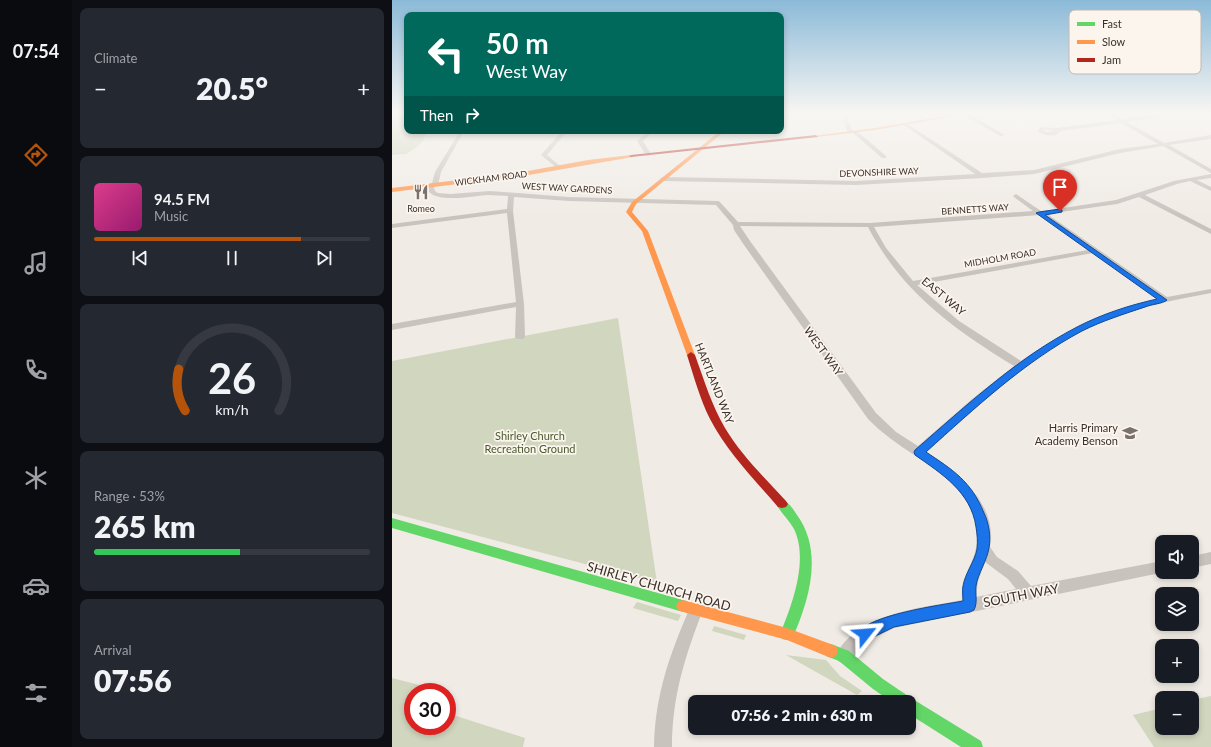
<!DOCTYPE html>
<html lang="en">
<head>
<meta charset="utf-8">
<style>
  body { margin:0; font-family:Lato,sans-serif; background:#242831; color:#f1f3f6; height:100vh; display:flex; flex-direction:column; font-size:15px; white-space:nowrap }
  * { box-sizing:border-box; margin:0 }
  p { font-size:13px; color:#9ea1a6 }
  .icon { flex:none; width:22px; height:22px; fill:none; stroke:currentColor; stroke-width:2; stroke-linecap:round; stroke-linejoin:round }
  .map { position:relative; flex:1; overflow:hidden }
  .side { display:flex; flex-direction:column; gap:8px; padding:8px; background:#0d0f14; width:320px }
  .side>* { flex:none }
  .top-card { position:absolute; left:12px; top:12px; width:380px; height:122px; border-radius:8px; box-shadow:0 2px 6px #0003; background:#00695c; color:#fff; overflow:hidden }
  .buttons { position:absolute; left:763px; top:535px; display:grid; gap:8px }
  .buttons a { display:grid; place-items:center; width:44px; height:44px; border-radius:8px; background:#171b24; box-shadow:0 2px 6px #0003; font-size:20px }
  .speed { position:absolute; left:12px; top:683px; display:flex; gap:8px; font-size:20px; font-weight:700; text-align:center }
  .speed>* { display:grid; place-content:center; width:52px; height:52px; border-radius:50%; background:#171b24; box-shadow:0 2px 6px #0003; line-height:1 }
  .speed .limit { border:6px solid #d22; background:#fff; color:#111 }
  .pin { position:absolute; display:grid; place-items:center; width:34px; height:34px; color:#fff; margin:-41px -17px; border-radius:50% 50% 50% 0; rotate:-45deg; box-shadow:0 0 4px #0007 }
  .pin .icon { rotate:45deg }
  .me { position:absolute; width:44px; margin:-22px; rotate:62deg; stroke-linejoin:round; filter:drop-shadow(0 0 3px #0008) }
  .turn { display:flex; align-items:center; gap:14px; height:84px; padding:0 16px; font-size:18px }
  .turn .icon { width:52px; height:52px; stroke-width:2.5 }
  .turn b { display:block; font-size:28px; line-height:34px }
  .then { display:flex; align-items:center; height:38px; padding:0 16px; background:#0003; gap:8px; font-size:15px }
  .big { font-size:30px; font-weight:800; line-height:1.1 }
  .side .card { flex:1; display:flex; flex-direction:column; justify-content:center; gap:6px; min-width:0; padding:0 14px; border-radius:8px; background:#242831 }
  .side .dial { align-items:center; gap:0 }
  .dial svg { height:104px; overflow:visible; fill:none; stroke:#363941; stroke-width:7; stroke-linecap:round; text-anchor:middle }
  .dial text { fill:#f1f3f6; stroke:none }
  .song { display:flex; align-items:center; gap:12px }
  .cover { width:48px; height:48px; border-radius:6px; background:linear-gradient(135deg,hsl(330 70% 55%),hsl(320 70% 35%)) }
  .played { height:4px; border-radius:2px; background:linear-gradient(90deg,#b45309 75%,#363941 75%) }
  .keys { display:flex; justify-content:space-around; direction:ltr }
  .heat { display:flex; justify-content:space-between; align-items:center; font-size:22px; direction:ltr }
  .charge { height:6px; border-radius:3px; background:linear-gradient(90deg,#34c759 53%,#363941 0) }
  .trip { position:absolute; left:296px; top:695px; width:228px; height:40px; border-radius:8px; background:#171b24; box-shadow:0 2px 6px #0003; font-weight:800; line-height:40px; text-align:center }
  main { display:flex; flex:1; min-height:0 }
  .tabs { display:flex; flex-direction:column; width:72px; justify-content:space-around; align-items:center; background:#090b0e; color:#9ea1a6 }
  .tabs .icon { width:28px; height:28px }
  .tabs .active { color:#b45309 }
  .tabs b { font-size:18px; color:#f1f3f6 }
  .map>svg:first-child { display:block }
</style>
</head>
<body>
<main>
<nav class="tabs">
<b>07:54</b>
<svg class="icon active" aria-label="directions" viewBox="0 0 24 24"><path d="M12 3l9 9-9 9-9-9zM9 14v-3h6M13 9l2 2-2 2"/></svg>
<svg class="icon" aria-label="music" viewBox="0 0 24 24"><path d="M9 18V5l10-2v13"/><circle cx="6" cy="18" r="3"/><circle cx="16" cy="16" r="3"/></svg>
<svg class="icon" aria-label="phone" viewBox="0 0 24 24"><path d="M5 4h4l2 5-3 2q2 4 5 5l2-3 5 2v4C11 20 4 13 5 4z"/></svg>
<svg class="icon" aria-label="climate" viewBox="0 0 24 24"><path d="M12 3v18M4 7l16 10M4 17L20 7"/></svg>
<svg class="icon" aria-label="car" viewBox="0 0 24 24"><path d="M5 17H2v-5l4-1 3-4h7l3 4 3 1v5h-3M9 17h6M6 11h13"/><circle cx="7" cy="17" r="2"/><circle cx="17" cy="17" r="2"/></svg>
<svg class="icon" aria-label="filters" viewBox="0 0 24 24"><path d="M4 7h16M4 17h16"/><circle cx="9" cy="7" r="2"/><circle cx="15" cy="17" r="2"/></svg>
</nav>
<section class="side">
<div class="card"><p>Climate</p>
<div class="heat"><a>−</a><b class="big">20.5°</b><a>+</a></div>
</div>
<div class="card">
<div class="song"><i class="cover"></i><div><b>94.5 FM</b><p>Music</p></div></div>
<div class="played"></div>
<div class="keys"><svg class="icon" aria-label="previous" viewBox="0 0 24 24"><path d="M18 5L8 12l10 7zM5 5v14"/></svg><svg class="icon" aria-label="pause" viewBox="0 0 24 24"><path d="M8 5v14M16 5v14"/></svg><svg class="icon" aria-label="next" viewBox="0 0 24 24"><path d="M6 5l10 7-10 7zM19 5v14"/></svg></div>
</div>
<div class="card dial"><svg viewBox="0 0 100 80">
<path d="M14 69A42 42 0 1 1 86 69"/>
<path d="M14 69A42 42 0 0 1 9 37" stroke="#b45309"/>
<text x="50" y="56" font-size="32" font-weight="700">26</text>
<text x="50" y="72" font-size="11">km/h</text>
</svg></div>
<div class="card"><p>Range · 53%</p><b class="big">265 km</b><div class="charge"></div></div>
<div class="card"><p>Arrival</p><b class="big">07:56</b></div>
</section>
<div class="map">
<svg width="819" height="747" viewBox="0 0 819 747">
  <rect width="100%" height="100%" fill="#f0ebe5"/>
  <g fill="#d1d6bf">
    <path d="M0,113H15V131H35L31,141L26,146L14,154L0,155Z"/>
    <path d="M226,318L265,583L0,513V361Z"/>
    <path d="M245,602L289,615L286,621L241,608Z"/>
    <path d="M322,626L354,635L352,640L320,631Z"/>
    <path d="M394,655L434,660L448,676L470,691L465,695Z"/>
    <path d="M0,678L55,692H21V726H55V713L133,738L131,747H0Z"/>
    <path d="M819,696V747H762L741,715L770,708V728H800V700Z"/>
  </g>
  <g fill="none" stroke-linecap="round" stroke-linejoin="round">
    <g fill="#c9c3be" fill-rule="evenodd">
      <path d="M457,113H461L455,120L461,132L465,131L494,156V158H490L460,132L456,133L451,120Z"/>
      <path d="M572,113H575L613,135L608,136L571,115Z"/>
      <path d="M714,113H719L731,119L780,113H791L789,114L735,122L772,143L819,135V139L777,145L819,169V173L771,146L728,153L642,174L590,178L464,185L271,181L268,179L271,177L464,181L583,174L512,125L514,123L590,173L642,170L728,149L766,144L729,123L669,131C663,138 652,136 645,131L649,127L664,128L725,120ZM650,129L663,131L655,132Z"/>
      <path d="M68,131H72L49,172L46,185L42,187L43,191L46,193L58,194L98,191L177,197L326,201L328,202L346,222L478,223L641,211L622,197L621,196L624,194L649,211L658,210L724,200L782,181L819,174V178L805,180L819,187V191L798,181L785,184L753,195L819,229V234L747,197L725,204L655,214L775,297L819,289V293C781,300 743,308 707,323C640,352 588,403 534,452C566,472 606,504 598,547L605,557L626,571L639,586L770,561V572H773L502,628L480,639L458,661L452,664L446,661L444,656C463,613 530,608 570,600C568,577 585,561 585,538C585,487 534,465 499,439C491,433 483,426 476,419L352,245L342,230L341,225L324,205L177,201L122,197L121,211L132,304L133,337L131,339H125L123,337L124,307L0,330V324L124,302L115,213L0,228V224L115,209L116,196C109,196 103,195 96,195C81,196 48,203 37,192L36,185L40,183L43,172ZM647,215L696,250L521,281L494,248L482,227ZM348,226L476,227C510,292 560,328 622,366L580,399L526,446L504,432L484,413L358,241ZM701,253L767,299C716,312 671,331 629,361L567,321L525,285ZM593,562L616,579L624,589L584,597L586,581Z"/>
      <path d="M170,131H175L155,155L168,166L169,167L166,169L149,155Z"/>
      <path d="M256,131H261L251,141L259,154L256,156L254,155L245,141Z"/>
      <path d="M329,131H357L355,132H331Z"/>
      <path d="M819,552V564L800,568V556Z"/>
      <path d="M304,603L309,605L311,610C293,656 280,697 280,747H262C263,696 277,656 297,610L299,605Z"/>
    </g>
    <g fill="#63d668" fill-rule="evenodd">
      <path d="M390,500C397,502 401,509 405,515C432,552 417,601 400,639L395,640L390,639L388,634C400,605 417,560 402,529C397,520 389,513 384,504L386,501Z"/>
      <path d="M0,518L291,600L296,602L298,606L296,610L291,612L0,528Z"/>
      <path d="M439,644L457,651L491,679L519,698L589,741L591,747H569L517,714V702H500L481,689L447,661L434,656L432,651L434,646Z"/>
    </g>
    <g fill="#ff974d" fill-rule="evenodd">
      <path d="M571,113H579L483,130L424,137L422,136L483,128Z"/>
      <path d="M328,131H333L244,204L240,212L256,231L303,355L299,358L295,355L250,231L234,212L240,202Z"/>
      <path d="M239,155H241V157L125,177L0,192V188L125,173L196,160Z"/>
      <path d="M291,600L395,628L444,646L446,651L444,656L439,658L395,640L291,612L286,610L284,606L286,602Z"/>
    </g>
    <g fill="#b3261e" fill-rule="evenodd">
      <path d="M424,135L426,137L239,157L237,156L239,155Z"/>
      <path d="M299,352L303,355C312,380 320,406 333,428C349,455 373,478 394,501L396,504L394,507L390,508L386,507C362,479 335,452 318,419C308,399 302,377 295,355Z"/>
    </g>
  </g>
  <linearGradient id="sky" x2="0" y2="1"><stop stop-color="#8bbad8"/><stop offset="0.52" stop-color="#f8f6f3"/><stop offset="1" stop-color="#f8f6f3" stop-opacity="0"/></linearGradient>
  <rect width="819" height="217" fill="url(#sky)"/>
  <path fill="#1a73e8" stroke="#114b97" d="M668,209L670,210V212L653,215L775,300C770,304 760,304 753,307C732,314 710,321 690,331C632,362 583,408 534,452C561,470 579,481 592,513C597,523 599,537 597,548C595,561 586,573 584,586C583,594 586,602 582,610L578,612L502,627L473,641L468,639L466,634C474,615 550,605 571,601C571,596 570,590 571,586C573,573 583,561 585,549C586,541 585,534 584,527C579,492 550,474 523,455L522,452L523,450C574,406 625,358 685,327C710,314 738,305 765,299L644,213L647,212Z"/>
  <defs>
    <symbol id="restaurant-bare" viewBox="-9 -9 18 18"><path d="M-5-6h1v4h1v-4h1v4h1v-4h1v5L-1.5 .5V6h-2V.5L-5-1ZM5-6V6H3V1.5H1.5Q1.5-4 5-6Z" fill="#7a716c" stroke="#fbf5ee" stroke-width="2.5" paint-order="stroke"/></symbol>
    <symbol id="school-bare" viewBox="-9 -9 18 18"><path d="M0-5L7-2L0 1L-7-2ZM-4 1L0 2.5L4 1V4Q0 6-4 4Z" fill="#7a716c" stroke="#fbf5ee" stroke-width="2.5" paint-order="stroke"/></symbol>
  </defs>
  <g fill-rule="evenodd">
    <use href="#restaurant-bare" x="18" y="181" width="22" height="22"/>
    <use href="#school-bare" x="727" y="422" width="22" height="22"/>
  </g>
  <g text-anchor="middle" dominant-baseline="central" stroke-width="3.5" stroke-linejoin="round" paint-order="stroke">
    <g font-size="9" fill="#3b302b" stroke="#fbf5ee">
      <text transform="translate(487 172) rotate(-2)">DEVONSHIRE WAY</text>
      <text transform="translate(99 178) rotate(-7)">WICKHAM ROAD</text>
      <text transform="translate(175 188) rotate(3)">WEST WAY GARDENS</text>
      <text transform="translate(583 209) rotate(-4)">BENNETTS WAY</text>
      <text transform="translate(608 258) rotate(-10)">MIDHOLM ROAD</text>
    </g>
    <g font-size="9" fill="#3b302b" stroke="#fbf5ee">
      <text x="29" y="208">Romeo</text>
    </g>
    <g font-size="11" fill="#3b302b" stroke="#fbf5ee">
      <text transform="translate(552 296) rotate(40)">EAST WAY</text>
      <text transform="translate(432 351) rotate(54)">WEST WAY</text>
      <text transform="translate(323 383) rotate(68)">HARTLAND WAY</text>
    </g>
    <g font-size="11" fill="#3b302b" stroke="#fbf5ee" text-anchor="end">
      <text x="726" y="427">Harris Primary<tspan x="726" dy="13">Academy Benson</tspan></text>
    </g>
    <g font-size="11" fill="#4a5a2e" stroke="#fbf5ee">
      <text x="138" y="435">Shirley Church<tspan x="138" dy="13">Recreation Ground</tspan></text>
    </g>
    <g font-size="13" fill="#3b302b" stroke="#fbf5ee">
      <text transform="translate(267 586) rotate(16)">SHIRLEY CHURCH ROAD</text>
      <text transform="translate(629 595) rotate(-11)">SOUTH WAY</text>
    </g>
  </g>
  <rect x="677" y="10" width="132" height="64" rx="6" fill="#fbf5ee" stroke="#c1bab4" stroke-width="1"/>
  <rect x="685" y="22" width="18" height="4" fill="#63d668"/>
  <rect x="685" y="40" width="18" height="4" fill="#ff974d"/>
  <rect x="685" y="58" width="18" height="4" fill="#b3261e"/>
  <g font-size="11" fill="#3b302b">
    <text x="710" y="28">Fast</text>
    <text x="710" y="46">Slow</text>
    <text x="710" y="64">Jam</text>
  </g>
</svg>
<div class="buttons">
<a><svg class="icon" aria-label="sound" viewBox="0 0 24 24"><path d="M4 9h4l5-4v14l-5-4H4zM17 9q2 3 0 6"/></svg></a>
<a><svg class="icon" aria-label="layers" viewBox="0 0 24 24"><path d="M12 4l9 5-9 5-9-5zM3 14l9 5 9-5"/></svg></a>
<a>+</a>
<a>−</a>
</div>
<div class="speed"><div class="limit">30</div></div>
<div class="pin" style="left:668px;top:211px;background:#d93025"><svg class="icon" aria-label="arrive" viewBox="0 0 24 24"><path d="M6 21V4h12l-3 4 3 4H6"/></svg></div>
<svg class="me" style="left:473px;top:634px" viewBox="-20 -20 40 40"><path d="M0-17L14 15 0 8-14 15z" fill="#1a73e8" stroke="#fff" stroke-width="4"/></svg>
<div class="trip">07:56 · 2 min · 630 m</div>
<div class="top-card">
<div class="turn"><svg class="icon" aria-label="left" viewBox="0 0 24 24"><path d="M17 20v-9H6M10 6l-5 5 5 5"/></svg><div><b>50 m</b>West Way</div></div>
<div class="then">Then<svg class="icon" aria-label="right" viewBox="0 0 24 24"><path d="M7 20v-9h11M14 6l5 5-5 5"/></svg></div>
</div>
</div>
</main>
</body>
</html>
